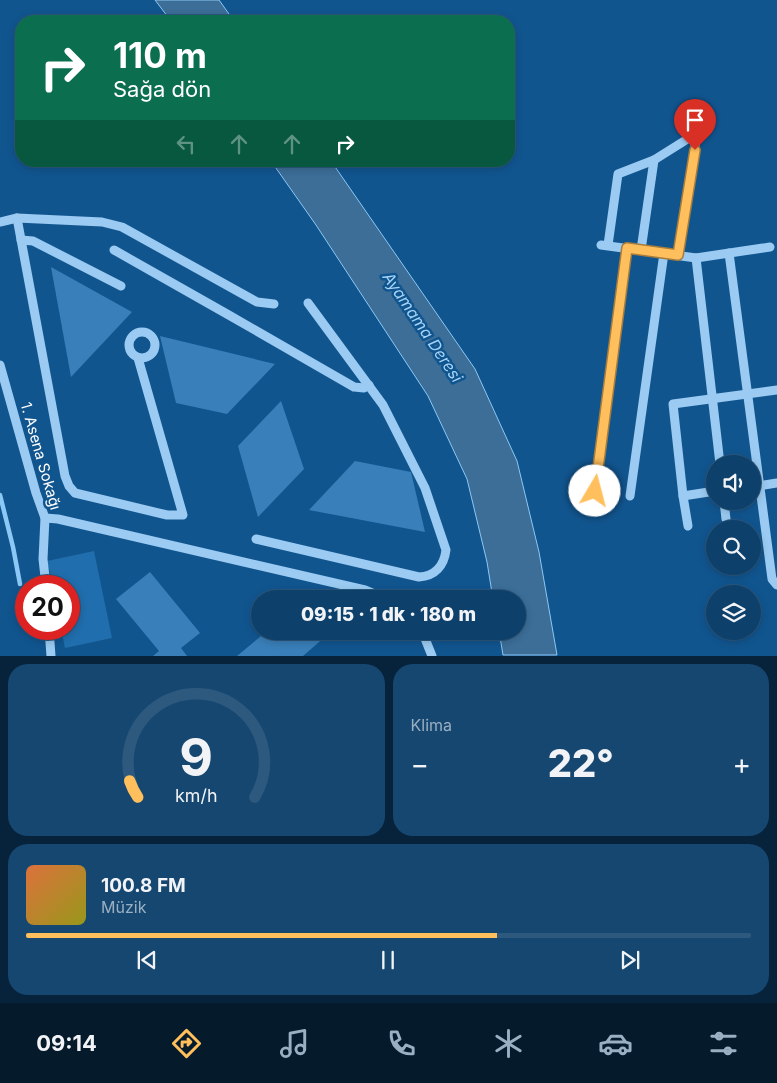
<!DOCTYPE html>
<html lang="tr">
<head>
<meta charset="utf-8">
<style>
  body { margin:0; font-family:Inter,sans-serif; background:#164771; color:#f1f3f6; height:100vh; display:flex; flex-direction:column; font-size:19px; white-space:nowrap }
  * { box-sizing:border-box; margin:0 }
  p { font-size:16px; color:#9aafc1 }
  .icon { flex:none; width:28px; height:28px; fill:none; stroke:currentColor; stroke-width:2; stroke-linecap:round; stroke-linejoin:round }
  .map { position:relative; height:656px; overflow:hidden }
  .side { display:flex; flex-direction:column; gap:8px; padding:8px; background:#07233b; flex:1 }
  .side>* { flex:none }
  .hud { position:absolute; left:15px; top:15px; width:500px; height:152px; border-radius:20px; box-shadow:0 2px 8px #0003,0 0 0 1px #2d597e; background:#0b6e4f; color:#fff; overflow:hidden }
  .controls { position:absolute; left:706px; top:455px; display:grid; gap:10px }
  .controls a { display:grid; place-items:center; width:55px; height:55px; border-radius:50%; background:#0d406b; box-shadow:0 2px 8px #0003,0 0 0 1px #2d597e; font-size:25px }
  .speed { position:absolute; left:15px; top:575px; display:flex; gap:10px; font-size:25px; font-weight:700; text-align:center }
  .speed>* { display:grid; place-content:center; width:65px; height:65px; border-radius:50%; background:#0d406b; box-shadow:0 2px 8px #0003,0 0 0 1px #2d597e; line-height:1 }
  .speed .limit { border:8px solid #d22; background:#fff; color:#111 }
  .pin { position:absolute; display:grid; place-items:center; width:42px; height:42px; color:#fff; margin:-51px -21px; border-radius:50% 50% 50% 0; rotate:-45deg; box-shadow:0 0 5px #0007 }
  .pin .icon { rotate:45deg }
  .me { position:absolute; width:55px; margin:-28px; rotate:8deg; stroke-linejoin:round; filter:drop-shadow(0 0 4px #0008) }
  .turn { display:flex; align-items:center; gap:18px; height:105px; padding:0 15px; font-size:22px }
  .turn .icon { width:65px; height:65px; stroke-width:2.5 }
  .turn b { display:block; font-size:35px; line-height:42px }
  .lanes { display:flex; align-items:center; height:48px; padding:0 15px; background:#0003; justify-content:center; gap:25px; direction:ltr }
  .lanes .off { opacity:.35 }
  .big { font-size:38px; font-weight:800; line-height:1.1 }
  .side .tile { flex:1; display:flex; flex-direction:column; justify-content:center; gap:8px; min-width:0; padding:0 18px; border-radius:20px; background:#164771 }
  .side .dial { align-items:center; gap:0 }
  .dial svg { height:130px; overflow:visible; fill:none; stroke:#2d597e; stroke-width:7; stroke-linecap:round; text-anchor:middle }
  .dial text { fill:#f1f3f6; stroke:none }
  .song { display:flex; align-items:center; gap:15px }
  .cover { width:60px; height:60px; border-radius:8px; background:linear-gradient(135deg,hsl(20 70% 55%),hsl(60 70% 35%)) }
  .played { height:5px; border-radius:2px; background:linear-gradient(90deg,#ffbf5c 65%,#2d597e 65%) }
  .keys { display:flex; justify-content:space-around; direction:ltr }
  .heat { display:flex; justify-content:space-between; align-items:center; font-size:28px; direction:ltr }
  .side .tiles { flex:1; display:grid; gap:8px; grid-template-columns:1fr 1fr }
  .tile:last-child { grid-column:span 2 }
  .trip { position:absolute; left:251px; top:590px; width:275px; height:50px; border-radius:25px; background:#0d406b; box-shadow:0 2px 8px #0003,0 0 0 1px #2d597e; font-weight:800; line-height:50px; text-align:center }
  .tabs { display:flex; height:80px; justify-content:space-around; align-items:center; background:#051a2b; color:#9aafc1 }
  .tabs .icon { width:35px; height:35px }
  .tabs .on { color:#ffbf5c }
  .tabs b { font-size:22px; color:#f1f3f6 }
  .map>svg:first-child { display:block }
</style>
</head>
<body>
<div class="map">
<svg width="777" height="656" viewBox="0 0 777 656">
  <rect width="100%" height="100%" fill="#11558f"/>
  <path fill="#206ead" d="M94,551L112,638L65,648L61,629H69V586H53L47,561Z"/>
  <g fill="#3c6e98" stroke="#8cc8f6">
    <path d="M155,0H219L234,21H171Z"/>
    <path d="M271,161H331L475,369L517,461L539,552L557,655H503L499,631H518V599H493L487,562L467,479L428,396L316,225Z"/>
  </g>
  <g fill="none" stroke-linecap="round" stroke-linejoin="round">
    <path stroke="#8cc8f6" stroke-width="4.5" d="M0,495L13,547L20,584"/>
  </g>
  <g fill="#397fb9">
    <path d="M51,267L132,312L71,377Z"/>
    <path d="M160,336L275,364L227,414L176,403Z"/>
    <path d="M281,401L304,469L258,517L238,446Z"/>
    <path d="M355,461L411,472L425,532L309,510Z"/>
    <path d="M150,572L200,633L181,648L187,656H153L159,651L116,599Z"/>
    <path d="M267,631H323L326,636L303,656H237Z"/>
  </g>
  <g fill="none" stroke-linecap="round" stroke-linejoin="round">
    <g stroke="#9bcbf2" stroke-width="9">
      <path d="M17,218L65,476L69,486L75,493L167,515H183L138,358"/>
      <path d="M0,222L17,218L102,222L122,227L257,302L274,304"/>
      <path d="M21,240L33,241L121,286"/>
      <path d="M601,245L696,258L770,247"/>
      <path d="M608,245L618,174L654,160L697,133"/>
      <path d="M114,250L227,314L354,387L364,388L369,385"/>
      <path d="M641,250L654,160"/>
      <path d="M729,253L772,579L777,585"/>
      <path d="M678,255L697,133"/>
      <path d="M696,258L720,464"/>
      <circle cx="142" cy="345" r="13"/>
      <path d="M0,365L36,493L45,518L43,559L46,586"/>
      <path d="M752,487L777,483"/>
      <path d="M595,491L627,248"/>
      <path d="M630,496L664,253"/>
      <path d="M683,496L715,491"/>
      <path d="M724,501L726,519"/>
      <path d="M45,518L58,519L365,590L386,599"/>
      <path d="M688,526L683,496L673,404L777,390"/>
      <path d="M256,539L419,577C435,576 444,566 446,550L425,488L383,405L308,303"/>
      <path d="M49,629L51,656"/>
      <path d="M422,631L432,656"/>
    </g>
  </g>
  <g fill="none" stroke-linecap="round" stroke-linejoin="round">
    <defs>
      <path id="route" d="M595,491L627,248L678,255L695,150"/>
    </defs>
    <use href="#route" stroke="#a67c3c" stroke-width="12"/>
    <use href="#route" stroke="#ffbf5c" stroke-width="9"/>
  </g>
  <g text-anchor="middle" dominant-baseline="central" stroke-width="5" stroke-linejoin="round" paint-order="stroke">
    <g font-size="15" fill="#fff" stroke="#11558f">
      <text transform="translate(41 456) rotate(74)">1. Asena Sokağı</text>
    </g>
    <g font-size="16" font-style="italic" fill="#a7d5f9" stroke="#11558f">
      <text transform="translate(423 327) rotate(56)">Ayamama Deresi</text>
    </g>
  </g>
</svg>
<div class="controls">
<a><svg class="icon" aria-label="sound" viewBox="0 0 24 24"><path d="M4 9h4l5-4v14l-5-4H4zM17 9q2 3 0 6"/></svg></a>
<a><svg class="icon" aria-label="search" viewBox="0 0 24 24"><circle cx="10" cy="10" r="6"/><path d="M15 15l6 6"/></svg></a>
<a><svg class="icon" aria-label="layers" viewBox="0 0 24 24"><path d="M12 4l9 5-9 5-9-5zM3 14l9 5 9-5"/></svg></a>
</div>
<div class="speed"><div class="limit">20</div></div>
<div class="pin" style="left:695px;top:150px;background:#d93025"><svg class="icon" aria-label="arrive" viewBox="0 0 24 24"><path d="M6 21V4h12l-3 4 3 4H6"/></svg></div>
<svg class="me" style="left:595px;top:491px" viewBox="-20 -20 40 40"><circle r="19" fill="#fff"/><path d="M0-13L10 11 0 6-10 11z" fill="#ffbf5c"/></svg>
<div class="trip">09:15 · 1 dk · 180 m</div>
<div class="hud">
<div class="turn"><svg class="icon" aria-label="right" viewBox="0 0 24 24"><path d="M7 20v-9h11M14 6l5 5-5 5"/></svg><div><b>110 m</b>Sağa dön</div></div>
<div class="lanes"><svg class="icon off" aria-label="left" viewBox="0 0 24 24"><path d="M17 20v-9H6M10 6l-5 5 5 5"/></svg><svg class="icon off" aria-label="ahead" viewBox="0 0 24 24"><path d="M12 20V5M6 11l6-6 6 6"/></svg><svg class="icon off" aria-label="ahead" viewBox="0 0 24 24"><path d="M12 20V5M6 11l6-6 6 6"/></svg><svg class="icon" aria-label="right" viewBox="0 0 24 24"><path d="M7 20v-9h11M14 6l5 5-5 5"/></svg></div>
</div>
</div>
<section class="side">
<div class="tiles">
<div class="tile dial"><svg viewBox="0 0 100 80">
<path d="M14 69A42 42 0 1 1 86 69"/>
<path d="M14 69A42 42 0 0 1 9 59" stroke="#ffbf5c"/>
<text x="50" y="56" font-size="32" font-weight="700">9</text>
<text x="50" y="72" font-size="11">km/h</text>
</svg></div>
<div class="tile"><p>Klima</p>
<div class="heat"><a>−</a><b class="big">22°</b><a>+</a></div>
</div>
<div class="tile">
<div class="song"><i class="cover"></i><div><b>100.8 FM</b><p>Müzik</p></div></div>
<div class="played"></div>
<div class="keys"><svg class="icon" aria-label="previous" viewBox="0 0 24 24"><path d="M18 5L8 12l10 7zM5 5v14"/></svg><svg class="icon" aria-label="pause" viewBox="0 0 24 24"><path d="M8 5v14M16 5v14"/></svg><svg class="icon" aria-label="next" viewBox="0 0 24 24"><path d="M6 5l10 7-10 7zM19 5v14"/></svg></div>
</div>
</div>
</section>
<nav class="tabs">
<b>09:14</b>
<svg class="icon on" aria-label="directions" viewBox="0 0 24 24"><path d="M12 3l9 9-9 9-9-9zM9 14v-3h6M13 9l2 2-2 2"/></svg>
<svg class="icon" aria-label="music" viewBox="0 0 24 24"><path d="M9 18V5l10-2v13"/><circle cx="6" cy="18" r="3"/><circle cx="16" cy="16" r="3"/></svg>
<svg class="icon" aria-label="phone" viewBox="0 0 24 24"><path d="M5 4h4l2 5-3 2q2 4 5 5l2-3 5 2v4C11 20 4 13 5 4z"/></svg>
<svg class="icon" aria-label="climate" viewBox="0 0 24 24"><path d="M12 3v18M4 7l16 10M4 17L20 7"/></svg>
<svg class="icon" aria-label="car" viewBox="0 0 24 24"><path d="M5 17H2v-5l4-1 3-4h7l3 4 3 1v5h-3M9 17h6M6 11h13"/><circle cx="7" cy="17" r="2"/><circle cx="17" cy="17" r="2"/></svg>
<svg class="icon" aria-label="filters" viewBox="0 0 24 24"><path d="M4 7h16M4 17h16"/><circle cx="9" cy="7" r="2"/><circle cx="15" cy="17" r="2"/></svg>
</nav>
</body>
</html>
